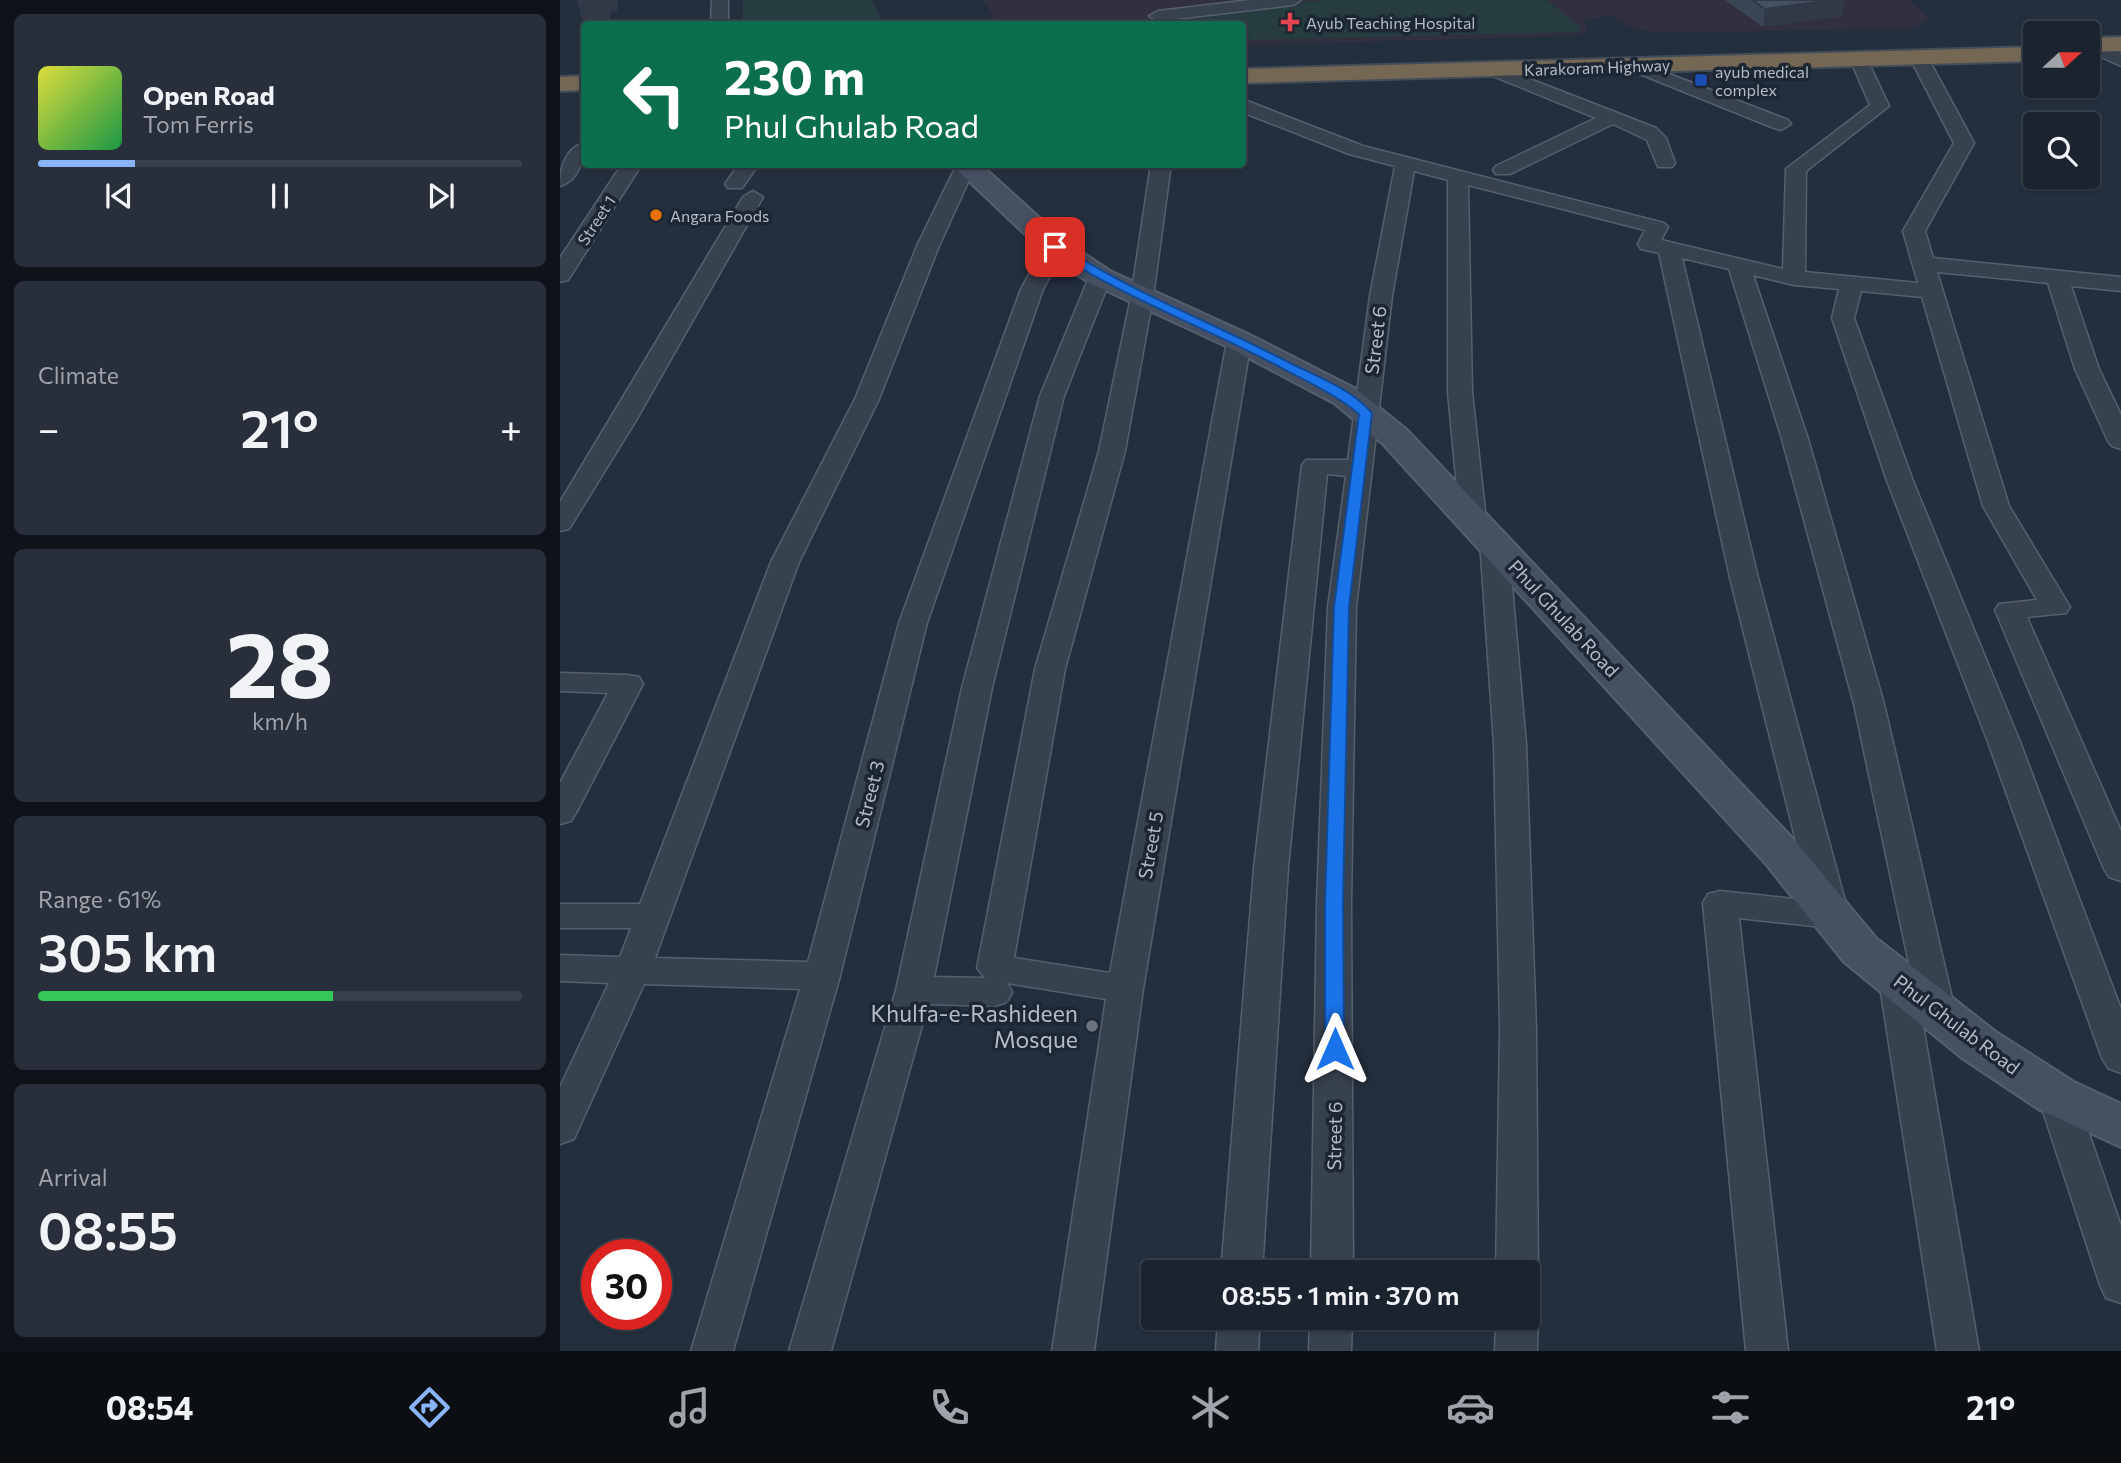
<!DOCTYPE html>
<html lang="en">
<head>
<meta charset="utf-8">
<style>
  body { margin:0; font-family:Commissioner,sans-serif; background:#282f3a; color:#f1f3f6; height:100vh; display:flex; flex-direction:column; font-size:26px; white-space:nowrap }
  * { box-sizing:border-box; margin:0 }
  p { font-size:23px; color:#a0a4aa }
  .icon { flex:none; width:38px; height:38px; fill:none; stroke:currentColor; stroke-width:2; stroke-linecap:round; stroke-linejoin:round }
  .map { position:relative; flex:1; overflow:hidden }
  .sheet { display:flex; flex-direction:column; gap:14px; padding:14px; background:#0f1319; width:560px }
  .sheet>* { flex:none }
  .banner { position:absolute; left:21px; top:21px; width:665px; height:147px; border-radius:7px; box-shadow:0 2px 5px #0004,0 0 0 2px #39404a; background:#0b6e4f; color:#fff; overflow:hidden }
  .needle { width:46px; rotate:69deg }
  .controls { position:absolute; left:1463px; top:21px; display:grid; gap:14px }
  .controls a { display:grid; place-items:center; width:77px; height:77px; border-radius:7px; background:#1b232e; box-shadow:0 2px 5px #0004,0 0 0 2px #39404a; font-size:35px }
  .speed { position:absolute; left:21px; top:1239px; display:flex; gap:14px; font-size:35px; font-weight:700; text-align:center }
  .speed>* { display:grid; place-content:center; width:91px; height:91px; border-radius:50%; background:#1b232e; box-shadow:0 2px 5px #0004,0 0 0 2px #39404a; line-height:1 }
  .speed .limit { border:10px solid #d22; background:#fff; color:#111 }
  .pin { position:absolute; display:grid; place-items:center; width:60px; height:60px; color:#fff; margin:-30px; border-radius:14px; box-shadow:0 4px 10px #0006 }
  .me { position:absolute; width:77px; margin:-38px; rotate:0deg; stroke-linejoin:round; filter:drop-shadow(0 0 5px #0008) }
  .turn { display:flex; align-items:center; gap:24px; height:147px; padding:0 28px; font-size:32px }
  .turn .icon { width:91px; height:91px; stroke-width:2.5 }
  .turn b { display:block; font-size:49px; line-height:60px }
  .big { font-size:52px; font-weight:600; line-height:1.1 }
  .sheet .card { flex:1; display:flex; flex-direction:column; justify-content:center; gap:10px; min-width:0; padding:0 24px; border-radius:10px; background:#282f3a }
  .sheet .dial { align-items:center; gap:0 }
  .dial b { font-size:91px; line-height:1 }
  .song { display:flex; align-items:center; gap:21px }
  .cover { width:84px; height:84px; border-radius:10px; background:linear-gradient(135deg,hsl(60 70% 55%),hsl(140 70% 35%)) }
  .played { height:7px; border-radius:4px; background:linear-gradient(90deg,#8ab4f8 20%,#39404a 20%) }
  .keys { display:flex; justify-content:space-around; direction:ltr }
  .heat { display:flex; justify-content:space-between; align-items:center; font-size:38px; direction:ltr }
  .charge { height:10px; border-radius:5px; background:linear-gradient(90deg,#34c759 61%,#39404a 0) }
  .trip { position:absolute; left:581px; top:1260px; width:399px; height:70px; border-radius:7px; background:#1b232e; box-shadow:0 2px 5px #0004,0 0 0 2px #39404a; font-weight:600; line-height:70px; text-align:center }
  .menu { display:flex; height:112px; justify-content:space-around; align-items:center; background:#0b0e12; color:#a0a4aa }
  .menu .icon { width:49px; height:49px }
  .menu .current { color:#8ab4f8 }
  .menu b { font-size:32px; color:#f1f3f6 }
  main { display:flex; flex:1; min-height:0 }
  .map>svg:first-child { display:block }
</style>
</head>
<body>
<main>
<section class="sheet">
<div class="card">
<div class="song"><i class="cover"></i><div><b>Open Road</b><p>Tom Ferris</p></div></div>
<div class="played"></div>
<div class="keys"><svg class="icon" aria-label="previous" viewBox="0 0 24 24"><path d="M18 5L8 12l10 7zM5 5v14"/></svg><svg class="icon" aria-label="pause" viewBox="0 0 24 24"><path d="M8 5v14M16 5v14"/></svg><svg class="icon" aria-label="next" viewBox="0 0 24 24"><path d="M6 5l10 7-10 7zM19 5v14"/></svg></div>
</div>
<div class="card"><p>Climate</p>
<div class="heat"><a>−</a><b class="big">21°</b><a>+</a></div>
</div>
<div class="card dial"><b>28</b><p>km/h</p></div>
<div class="card"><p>Range · 61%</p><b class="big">305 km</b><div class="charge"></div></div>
<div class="card"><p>Arrival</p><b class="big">08:55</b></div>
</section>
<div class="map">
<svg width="1561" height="1351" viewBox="0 0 1561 1351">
  <rect width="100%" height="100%" fill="#242f3e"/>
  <path fill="#32303f" d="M423,0H1348L1370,19L1353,28L1101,33L1073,28L1051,16L1021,20L1027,26L1026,32L1012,36L683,45L682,24H438Z"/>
  <g fill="#263c3f">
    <path d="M183,0H312L323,24H182Z"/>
    <path d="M765,0H987L1021,27L1016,32L683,40L682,24H613L622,17Z"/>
  </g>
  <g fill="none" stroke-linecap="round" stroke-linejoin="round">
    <defs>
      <g id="street">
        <path d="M152,0H168V24H151Z"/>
        <path d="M690,0H741L733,5L598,21L589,16L598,11Z"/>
        <path d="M1542,40L1561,54V66L1541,57L1533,45Z"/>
        <path d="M1359,53L1368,58L1414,143L1365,231L1373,258L1561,277V291L1511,286L1539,369L1561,415V449L1552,446L1548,441L1515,369L1488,283L1377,272L1449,506L1510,607L1506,613L1467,617L1561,831V881L1549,877L1544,869L1435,610L1439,604L1477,600L1423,506L1362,297L1301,291L1294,318L1353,481L1460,742L1561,1009V1073L1548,1068L1542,1058L1428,742L1327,481L1272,318L1279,289L1234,285L1193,275L1248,439L1324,704L1395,1011L1390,1021L1377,1025L1364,1021L1361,1014L1419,1351H1377L1319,980L1324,971L1337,967L1351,973L1294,704L1222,439L1169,269L1122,258L1198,578L1289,916L1284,925L1272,928L1179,918L1228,1351H1186L1143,903L1148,894L1160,891L1251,901L1170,578L1099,253L1081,249L1078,244L1085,230L908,185L912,392L926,520L922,526H904L900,520L888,392V180L854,171L832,296L796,607L791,903L793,1272H751L757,903L768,607L786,476L767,474L728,868L702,1272H661L694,868L742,465L746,460H788L810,296L835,166L789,154L682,112V99L803,146L1104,223L1108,227L1101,240L1223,269L1226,169L1310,105L1290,59L1293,55H1305L1329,106L1246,171L1245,272L1358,283L1343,231L1394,143L1350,58Z"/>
        <path d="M1076,61L1228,120L1231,124L1221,130L1214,128L1070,70L1067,66Z"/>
        <path d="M934,65L1096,128L1106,138L1115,163L1112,167H1098L1087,140L1053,124L950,174H936L933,170L936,166L1036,118L928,74L925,70L928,66Z"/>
        <path d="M24,143C25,159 18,181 0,186C0,169 5,148 24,143Z"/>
        <path d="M62,164H82L8,280L0,282V258Z"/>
        <path d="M179,164H199L182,188H168L165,184Z"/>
        <path d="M397,164L415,167L379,246L319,399L239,562L95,958L248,962L339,623L461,289L487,242L495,241L506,247L483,289L367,623L280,976L173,1351H131L240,989L84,984L14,1139L0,1144V1087L49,983L0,981V955L60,957L71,928H0V904H80L211,562L295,399L357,246Z"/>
        <path d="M591,164H611L593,297L565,451L505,669L454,958L550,973L667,341L671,336H687L691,341L583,989L534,1351H492L546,999L447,983L452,992L447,1002L434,1006L368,1004L271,1351H229L336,990L402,688L480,396L529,277L540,270L551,277L504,396L432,688L374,977L425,978L417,968L475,669L539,451L571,297Z"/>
        <path d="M193,191L203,197L75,422L9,529L0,531V502L183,197Z"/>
        <path d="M934,533L944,535L948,541L966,744L976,1029L978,1272L968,1286V1272H936L940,1029L934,744L920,541L924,535Z"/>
        <path d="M0,673L68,675L79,677L83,684L16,813L11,821L0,824V783L48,693L0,691Z"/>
        <path d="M1497,1081L1510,1085L1516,1096L1561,1226V1303L1546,1298L1540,1285L1478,1096L1484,1085Z"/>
        <path d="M968,1303L972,1305L978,1318L977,1351H935L936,1318H968Z"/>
        <path d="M658,1318H700L698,1351H656Z"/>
        <path d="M750,1318H792L791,1351H749Z"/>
      </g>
      <path id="secondary" d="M391,164H420L505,241L550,271L690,335L796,389L847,430L1236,842L1316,938L1436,1032L1514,1082L1561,1104V1147L1480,1110L1402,1058L1284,962L1206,864L823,444L774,403L668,347L530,283L485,253Z"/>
      <g id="highway">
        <path d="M1561,37V51L1528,52V38Z"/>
        <path d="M1475,47V61L682,83V69Z"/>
        <path d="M24,76V90L0,91V77Z"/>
      </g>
    </defs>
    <use href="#street" stroke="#565f6c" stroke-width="3"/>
    <use href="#secondary" stroke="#565f6c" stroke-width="4"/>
    <use href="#highway" stroke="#434c59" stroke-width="4"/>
    <use href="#street" fill="#38414e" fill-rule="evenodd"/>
    <use href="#secondary" fill="#465061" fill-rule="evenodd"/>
    <use href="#highway" fill="#746855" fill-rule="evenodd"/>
  </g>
  <path fill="#3b4654" d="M1165,0H1284L1282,16L1203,27Z"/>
  <g fill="#303945">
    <path d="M46,0H58L57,11L51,12L50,19L22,21L18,3Z"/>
    <path d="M1272,0H1284L1282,16L1203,27L1205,9Z"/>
  </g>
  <g fill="#455162" stroke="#303945" stroke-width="2">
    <path d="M18,0H46L18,3Z"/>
    <path d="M1192,0H1272L1205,9Z"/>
  </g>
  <path fill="#1a73e8" stroke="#114b97" stroke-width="2" d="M491,245H499C573,293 656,324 734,365C761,378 792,390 812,413L789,607L783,903L784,1049L782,1055H768L765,1049V903L774,607L799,414C775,394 747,382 720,367C644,327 563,297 491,250Z"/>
  <path fill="#e0444e" stroke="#1d2633" stroke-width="2.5" d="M726.5 11.5h7v7h7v7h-7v7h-7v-7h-7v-7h7z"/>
  <rect fill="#1a4fb4" stroke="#1d2633" stroke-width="2.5" x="1134" y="73" width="14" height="14" rx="3.5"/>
  <circle fill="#e8710a" stroke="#1d2633" stroke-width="2.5" cx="96" cy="215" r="7"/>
  <circle fill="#6b7280" stroke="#1d2633" stroke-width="2.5" cx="532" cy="1026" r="7"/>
  <g text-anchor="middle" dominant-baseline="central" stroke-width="7" stroke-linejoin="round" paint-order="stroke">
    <g font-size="16" fill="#b4bcc9" stroke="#1d2633" text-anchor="start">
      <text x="746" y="22">Ayub Teaching Hospital</text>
      <text x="1155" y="71">ayub medical<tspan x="1155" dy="18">complex</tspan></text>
      <text x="110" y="215">Angara Foods</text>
    </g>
    <g font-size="16" fill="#b4bcc9" stroke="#1d2633">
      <text transform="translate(1037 67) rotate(-2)">Karakoram Highway</text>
      <text transform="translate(36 220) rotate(-57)">Street 1</text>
    </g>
    <g font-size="19" fill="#b4bcc9" stroke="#1d2633">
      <text transform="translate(815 340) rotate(-83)">Street 6</text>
      <text transform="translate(1004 618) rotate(47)">Phul Ghulab Road</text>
      <text transform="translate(309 794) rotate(-76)">Street 3</text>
      <text transform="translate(590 845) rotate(-80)">Street 5</text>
      <text transform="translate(1397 1024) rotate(37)">Phul Ghulab Road</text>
      <text transform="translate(774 1136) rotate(-89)">Street 6</text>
    </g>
    <g font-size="23" fill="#b4bcc9" stroke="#1d2633" text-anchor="end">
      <text x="518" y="1013">Khulfa-e-Rashideen<tspan x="518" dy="26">Mosque</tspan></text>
    </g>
  </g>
</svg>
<div class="controls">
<a><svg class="needle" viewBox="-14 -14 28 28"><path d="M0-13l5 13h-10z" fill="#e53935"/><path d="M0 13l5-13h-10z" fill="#a0a4aa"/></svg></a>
<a><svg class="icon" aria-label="search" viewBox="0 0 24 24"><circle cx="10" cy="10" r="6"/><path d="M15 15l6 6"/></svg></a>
</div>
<div class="speed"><div class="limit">30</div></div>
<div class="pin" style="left:495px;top:247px;background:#d93025"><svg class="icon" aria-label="arrive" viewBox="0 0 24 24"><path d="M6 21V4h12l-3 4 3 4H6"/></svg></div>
<svg class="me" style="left:775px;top:1049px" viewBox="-20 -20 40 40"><path d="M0-17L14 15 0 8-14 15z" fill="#1a73e8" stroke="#fff" stroke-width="4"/></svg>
<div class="trip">08:55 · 1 min · 370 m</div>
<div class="banner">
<div class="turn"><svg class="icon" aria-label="left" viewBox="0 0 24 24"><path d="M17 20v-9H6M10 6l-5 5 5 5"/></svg><div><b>230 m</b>Phul Ghulab Road</div></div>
</div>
</div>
</main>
<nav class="menu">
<b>08:54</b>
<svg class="icon current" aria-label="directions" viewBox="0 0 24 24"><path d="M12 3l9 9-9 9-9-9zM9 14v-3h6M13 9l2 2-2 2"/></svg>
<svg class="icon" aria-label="music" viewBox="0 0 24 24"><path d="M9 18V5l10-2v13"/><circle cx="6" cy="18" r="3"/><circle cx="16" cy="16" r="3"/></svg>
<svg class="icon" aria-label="phone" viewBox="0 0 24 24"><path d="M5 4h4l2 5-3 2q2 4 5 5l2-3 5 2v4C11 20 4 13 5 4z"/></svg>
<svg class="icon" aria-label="climate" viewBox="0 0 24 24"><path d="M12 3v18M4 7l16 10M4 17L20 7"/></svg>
<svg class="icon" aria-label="car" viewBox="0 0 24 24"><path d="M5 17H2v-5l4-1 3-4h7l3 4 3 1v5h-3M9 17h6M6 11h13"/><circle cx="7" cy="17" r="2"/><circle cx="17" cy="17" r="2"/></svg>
<svg class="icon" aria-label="filters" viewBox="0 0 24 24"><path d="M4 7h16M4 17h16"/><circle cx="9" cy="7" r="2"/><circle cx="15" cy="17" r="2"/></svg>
<b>21°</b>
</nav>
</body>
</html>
